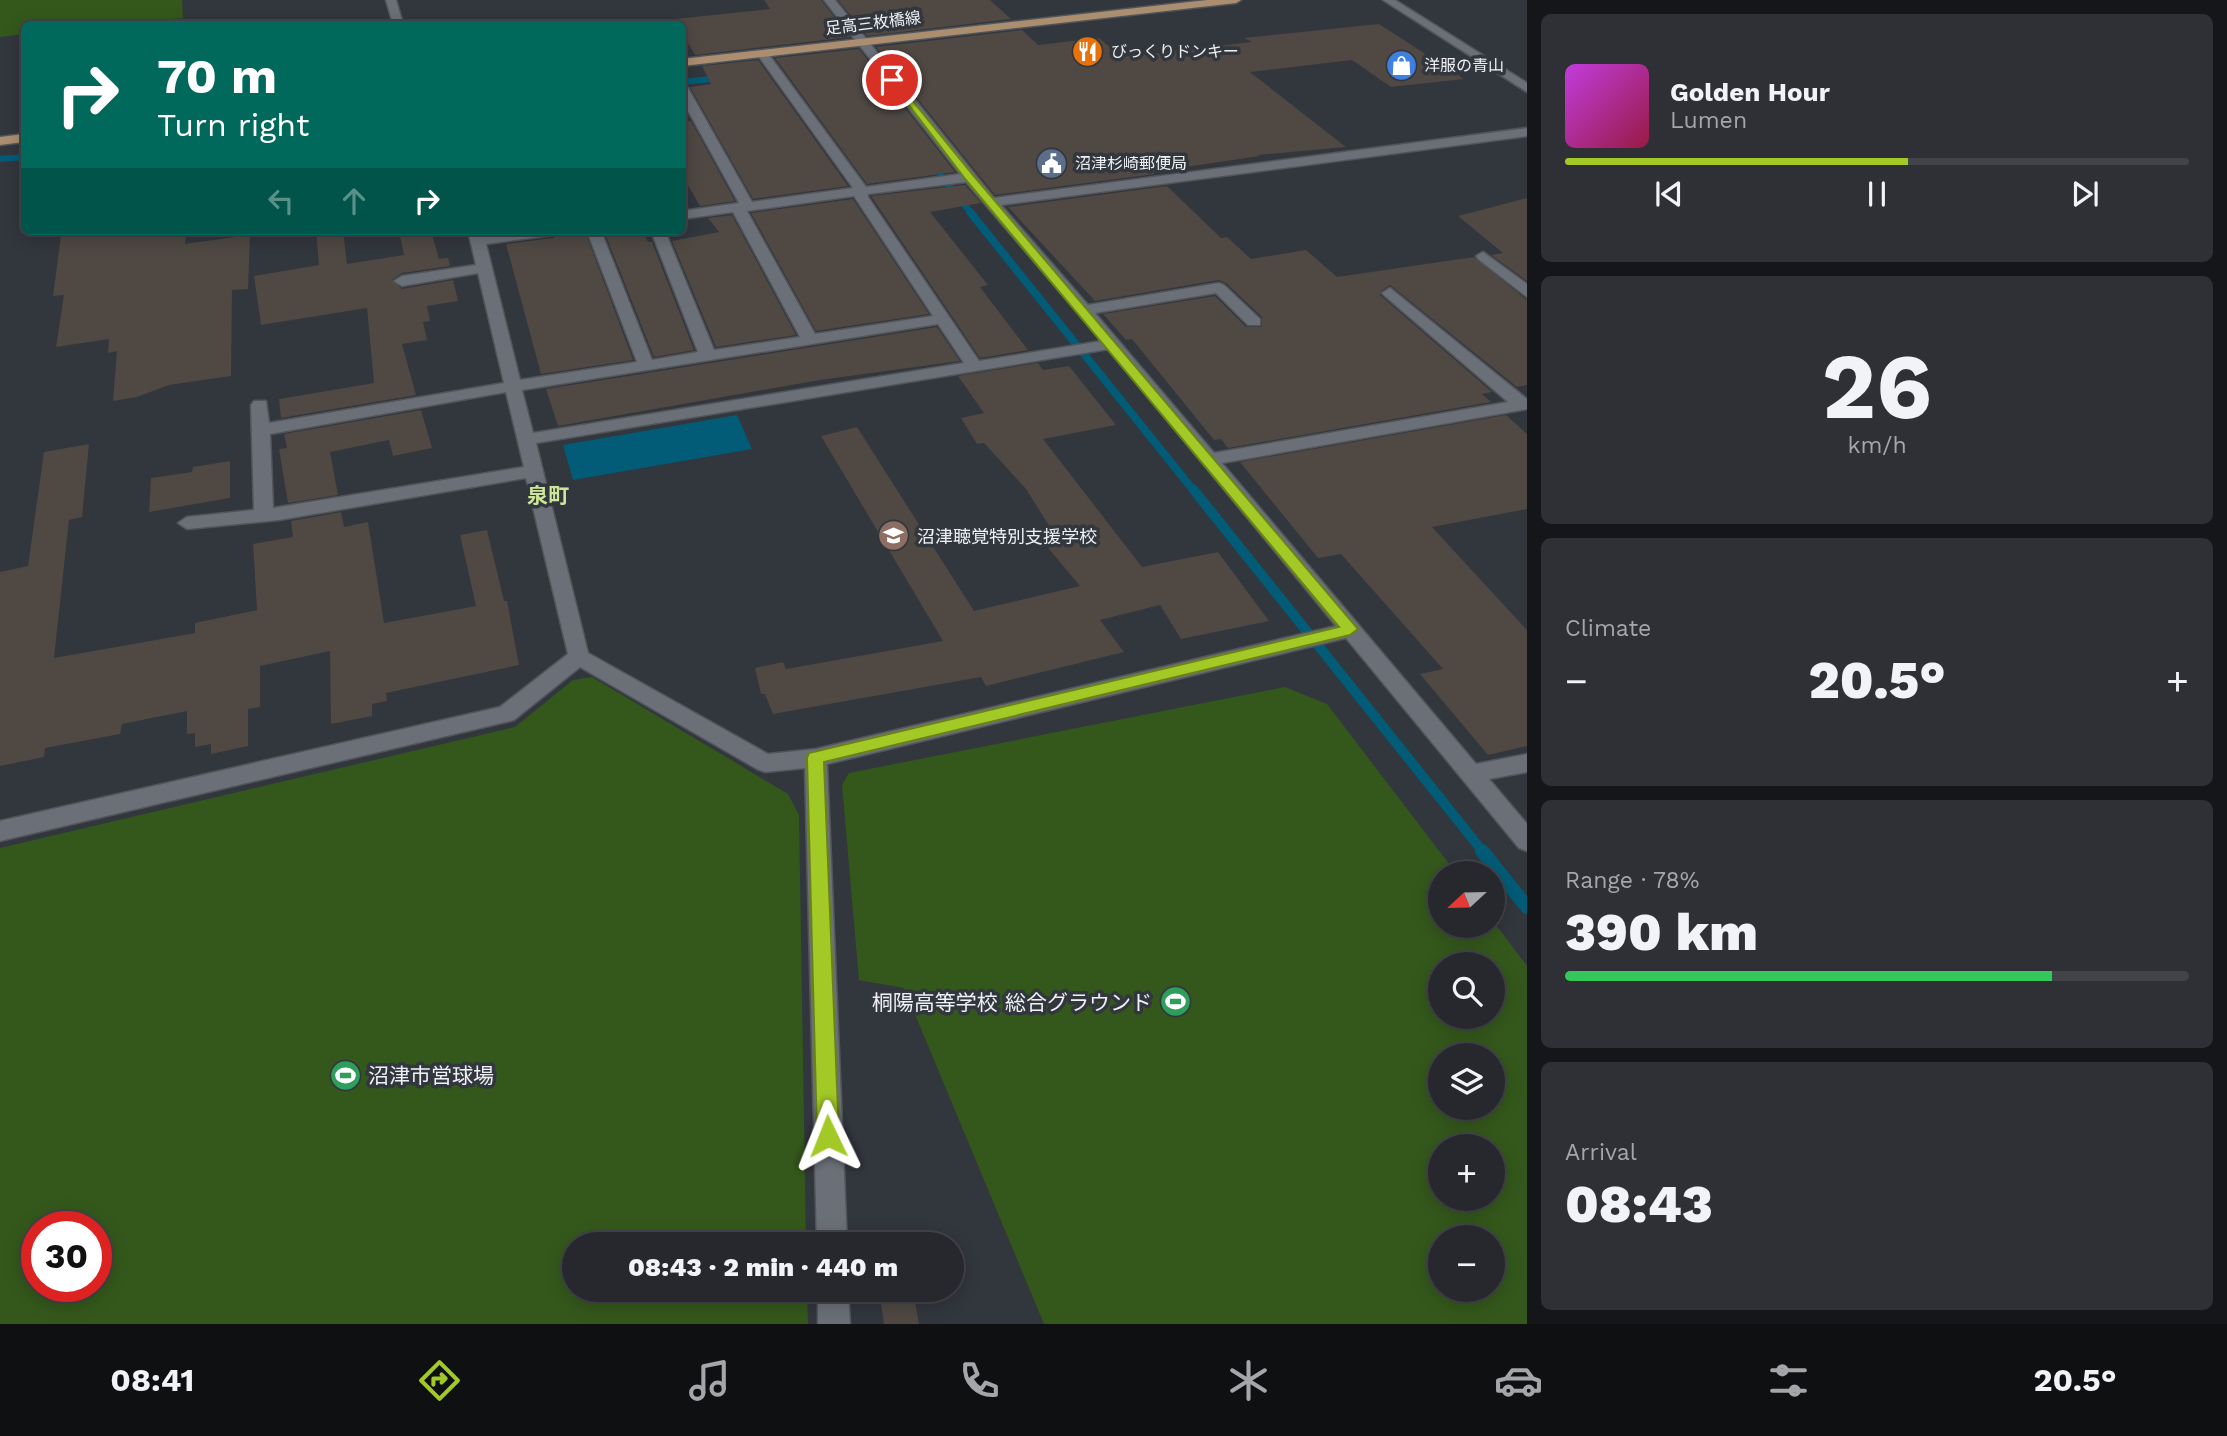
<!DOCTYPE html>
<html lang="en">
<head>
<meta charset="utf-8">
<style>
  body { margin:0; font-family:"Work Sans","Noto Sans JP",sans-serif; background:#2e3036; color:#f1f3f6; height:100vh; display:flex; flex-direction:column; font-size:26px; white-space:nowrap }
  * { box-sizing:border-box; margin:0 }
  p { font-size:23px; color:#a4a6aa }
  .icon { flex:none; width:38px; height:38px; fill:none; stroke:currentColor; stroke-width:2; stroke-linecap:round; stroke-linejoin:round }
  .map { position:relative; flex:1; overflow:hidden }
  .sheet { display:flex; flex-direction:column; gap:14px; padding:14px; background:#151619; width:700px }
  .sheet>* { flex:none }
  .banner { position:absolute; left:21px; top:21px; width:665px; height:214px; border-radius:10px; box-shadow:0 4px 18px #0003,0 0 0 2px #42444a; background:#00695c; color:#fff; overflow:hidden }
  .needle { width:46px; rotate:248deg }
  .buttons { position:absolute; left:1428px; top:861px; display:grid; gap:14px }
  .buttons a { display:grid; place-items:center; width:77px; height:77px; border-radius:50%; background:#26282e; box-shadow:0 4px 18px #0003,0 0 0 2px #42444a; font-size:35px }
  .speed { position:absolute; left:21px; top:1211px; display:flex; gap:14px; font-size:35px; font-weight:700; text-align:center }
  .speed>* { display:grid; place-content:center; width:91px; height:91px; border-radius:50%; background:#26282e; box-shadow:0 4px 18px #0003,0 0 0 2px #42444a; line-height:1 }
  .speed .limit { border:10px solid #d22; background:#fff; color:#111 }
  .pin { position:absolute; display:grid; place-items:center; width:60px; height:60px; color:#fff; margin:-30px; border:4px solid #fff; border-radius:50%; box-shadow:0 2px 7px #0007 }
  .me { position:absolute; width:77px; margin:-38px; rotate:358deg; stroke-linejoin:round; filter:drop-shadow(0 0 5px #0008) }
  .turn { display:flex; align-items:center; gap:24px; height:147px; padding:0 21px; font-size:32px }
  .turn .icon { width:91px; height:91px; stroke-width:2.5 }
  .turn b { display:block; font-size:49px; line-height:60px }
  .lanes { display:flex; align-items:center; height:66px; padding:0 21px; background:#0003; justify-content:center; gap:35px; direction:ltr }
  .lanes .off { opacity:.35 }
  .big { font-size:52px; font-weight:800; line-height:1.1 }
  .sheet .card { flex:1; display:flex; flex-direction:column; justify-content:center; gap:10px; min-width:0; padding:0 24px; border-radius:10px; background:#2e3036 }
  .sheet .dial { align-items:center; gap:0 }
  .dial b { font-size:91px; line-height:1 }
  .song { display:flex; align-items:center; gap:21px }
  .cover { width:84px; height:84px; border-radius:10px; background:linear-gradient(135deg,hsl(290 70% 55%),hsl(340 70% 35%)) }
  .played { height:7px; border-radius:4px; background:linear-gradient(90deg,#a3c926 55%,#42444a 55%) }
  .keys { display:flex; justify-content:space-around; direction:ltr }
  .heat { display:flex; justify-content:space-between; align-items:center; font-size:38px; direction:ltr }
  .charge { height:10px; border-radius:5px; background:linear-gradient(90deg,#34c759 78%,#42444a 0) }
  .trip { position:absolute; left:562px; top:1232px; width:402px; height:70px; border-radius:35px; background:#26282e; box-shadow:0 4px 18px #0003,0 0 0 2px #42444a; font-weight:800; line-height:70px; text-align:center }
  .dock { display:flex; height:112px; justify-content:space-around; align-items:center; background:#0f1012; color:#a4a6aa }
  .dock .icon { width:49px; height:49px }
  .dock .active { color:#a3c926 }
  .dock b { font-size:32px; color:#f1f3f6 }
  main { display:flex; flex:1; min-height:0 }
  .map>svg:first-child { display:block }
</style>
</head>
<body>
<main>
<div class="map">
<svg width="1527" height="1324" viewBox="0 0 1527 1324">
  <rect width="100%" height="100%" fill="#32363d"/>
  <g fill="#34581c" fill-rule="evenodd">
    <path d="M0,0H182L183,18L119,24H24V34L0,37Z"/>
    <path d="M592,677L788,794L799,815L806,1244H574V1290H807L808,1324H0V848L515,727L573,680ZM37,1227H96V1286H37Z"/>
    <path d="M1285,687L1327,704L1456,873H1440V926H1493V921L1527,966V1324H1044L904,988L859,980L842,785L849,773ZM1440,964H1493V1017H1440ZM1440,1055H1493V1108H1440ZM1440,1146H1493V1199H1440ZM1440,1237H1493V1290H1440Z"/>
  </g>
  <path fill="#025c77" d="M737,415L752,449L573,480L563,445Z"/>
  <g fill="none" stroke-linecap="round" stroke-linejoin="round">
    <g stroke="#025c77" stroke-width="6">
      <path d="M682,82L721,78"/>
      <path d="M0,159L24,157"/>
      <path d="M939,173L972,214"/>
    </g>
    <path stroke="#025c77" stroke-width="8" d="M970,212L1194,491"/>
    <path stroke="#025c77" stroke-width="10" d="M1193,489L1484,853"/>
    <path stroke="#025c77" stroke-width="14" d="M1482,851L1527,907"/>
  </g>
  <g fill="#4f4843">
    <path d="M764,0H821L850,37L695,55L682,33V24H678L675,19L770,9Z"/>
    <path d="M838,0H990L1011,19L867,36Z"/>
    <path d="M1379,24L1464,79L1391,87L1352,60L1250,72L1346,147L1258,155L1260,156L1152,172L1155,174L995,195L876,47L1022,30L1038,45L1099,38L1122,57L1252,42L1244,38Z"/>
    <path d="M859,49L955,172L867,184L775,58Z"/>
    <path d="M758,60L848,186L753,199L690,87L711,84L702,66Z"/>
    <path d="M691,121L735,201L700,206L682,175V122Z"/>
    <path d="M965,185L981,203L930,212L988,285L980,287L1028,350L980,358L871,196Z"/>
    <path d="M1167,186L1221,238L1227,237L1251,259L1306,250L1337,277L1474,257L1527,300V385L1517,387L1390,285L1381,291L1380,295L1492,392L1482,394L1491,402L1228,448L1221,439L1214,440L1132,339L1126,340L1103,314L1215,296L1246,327H1262V317L1226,283L1219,280L1095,301L1008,207Z"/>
    <path d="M1527,198V281L1491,255L1503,253L1458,216Z"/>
    <path d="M853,199L929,314L816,331L751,213Z"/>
    <path d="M732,215L796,335L716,347L672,241L719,232L708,218Z"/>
    <path d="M91,231H186L185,244L250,235L248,289L232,290L231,376L169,385L137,397L113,401L117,351L108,353L109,339L56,347L64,295L53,296L61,235Z"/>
    <path d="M316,231H343L347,264L404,255L399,231H431L439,259L448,258L450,266L402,273L392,280L402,289L453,280L458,301L427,306L430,321L423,322L427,340L402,344L416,395L281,418L279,399L374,383L367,308L261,325L254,276L319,265Z"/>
    <path d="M562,231H585L633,360L541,374L506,244L553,238Z"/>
    <path d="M604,231H643L648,242H652L694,350L654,357Z"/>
    <path d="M937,327L960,361L820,380L558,426L546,389Z"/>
    <path d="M1038,363L1043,370L1069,366L1116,425L1043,439L1142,567L1218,552L1269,621L1181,639L1160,605L1100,620L1124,652L986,686L981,677L773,714L765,694H761L755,668L783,662L786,669L943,641L821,436L857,427L974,611L1080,586L1039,537L1053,532L1026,489L984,443L977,444L961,418L984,413L958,376Z"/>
    <path d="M421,410L432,448L393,456L389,440L330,452L338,495L288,503L279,449L287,448L284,434Z"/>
    <path d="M1506,415L1527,434V509L1432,527L1527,630V746L1488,755L1420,674L1443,669L1341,554L1318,558L1240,462Z"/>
    <path d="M89,444L82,517L69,520L54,658L195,633V623L257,610L253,544L293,537L291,521L341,512L344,527L368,522L384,623L476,606L460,535L487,530L504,601H507L519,665L386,693L387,701L372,704V716L331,724L330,651L260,666V707L248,709V746L211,754V744L195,747V733L187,734V711L122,724L120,734L45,748L44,757L0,766V572L28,566L44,452Z"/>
    <path d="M230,461V498L149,512L151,478L192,472L193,467Z"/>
    <path d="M879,1290H913L919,1324H884Z"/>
  </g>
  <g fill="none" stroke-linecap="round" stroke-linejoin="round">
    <defs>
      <g id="minor">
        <path d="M386,0H396L403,24H393Z"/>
        <path d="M824,0H835L994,198L1527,128V136L1001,205L1088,305L1219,283L1224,285L1260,319V325H1248L1216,293L1095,313L1214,453L1508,402L1385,296L1382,293L1390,288L1527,399V409L1222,463L1476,764L1527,754V772L1489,779L1527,824V851L1519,848L1346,638L827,764L847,1244H817L805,768L765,772L757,769L580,667L514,720L506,722L0,841V821L500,707L568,654L526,478L279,520L187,529L178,523L187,517L254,510L251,405L254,401H266L269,423L504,383L478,273L402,286L394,281L402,276L476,265L468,231H482L483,236L520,231H560L553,235L486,244L520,380L637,362L587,231H601L652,360L698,352L651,231H665L714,350L800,337L733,212L682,219V211L739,203L682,100V84L688,88L752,202L853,188L757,54L763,51L767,52L866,187L960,174ZM966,182L1102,341L979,361L868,197V194ZM854,196L933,316L815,334L747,211ZM938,324L964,363L533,433L522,390ZM1109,349L1336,626L816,749L768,754L588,653L536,443ZM506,392L524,467L273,508L270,434Z"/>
        <path d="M1383,0H1395L1527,83V92Z"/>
        <path d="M1483,252L1527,284V297L1478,259L1476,256Z"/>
        <path d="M818,1290H848L850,1324H818Z"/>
      </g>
      <g id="major">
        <path d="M1207,0H1241L1236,3L682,66V59Z"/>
        <path d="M24,134V142L0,145V137Z"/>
      </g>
    </defs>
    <use href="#minor" stroke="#51555a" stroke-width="3"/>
    <use href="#major" stroke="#51555a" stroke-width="3"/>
    <use href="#minor" fill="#6b6f77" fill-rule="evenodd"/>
    <use href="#major" fill="#ab8e70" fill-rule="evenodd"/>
  </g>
  <path fill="#a3c926" stroke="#6a8319" stroke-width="2" d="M889,79H895L973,175L1358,629L1350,635L824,762L839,1136L836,1144L828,1147L821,1144L817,1136L807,758L809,753L1339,627L966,180Z"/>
  <defs>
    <symbol id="restaurant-disc" viewBox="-11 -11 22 22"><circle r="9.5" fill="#e8710a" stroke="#32363d"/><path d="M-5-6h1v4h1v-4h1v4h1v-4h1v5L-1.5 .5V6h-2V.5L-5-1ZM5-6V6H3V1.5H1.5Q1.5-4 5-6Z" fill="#fff"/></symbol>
    <symbol id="shop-disc" viewBox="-11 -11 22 22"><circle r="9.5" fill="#3f7fe0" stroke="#32363d"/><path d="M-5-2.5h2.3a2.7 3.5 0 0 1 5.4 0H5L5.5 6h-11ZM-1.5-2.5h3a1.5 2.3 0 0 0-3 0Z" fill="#fff"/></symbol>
    <symbol id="civic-disc" viewBox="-11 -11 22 22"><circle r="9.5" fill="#5c6f8a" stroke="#32363d"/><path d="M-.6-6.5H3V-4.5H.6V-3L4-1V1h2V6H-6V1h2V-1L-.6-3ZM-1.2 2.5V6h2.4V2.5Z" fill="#fff"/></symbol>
    <symbol id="school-disc" viewBox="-11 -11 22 22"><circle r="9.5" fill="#8d6e63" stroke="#32363d"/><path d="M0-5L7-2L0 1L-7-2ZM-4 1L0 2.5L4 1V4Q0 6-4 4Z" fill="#fff"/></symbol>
    <symbol id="stadium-disc" viewBox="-11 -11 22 22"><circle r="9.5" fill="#2e9e5b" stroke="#32363d"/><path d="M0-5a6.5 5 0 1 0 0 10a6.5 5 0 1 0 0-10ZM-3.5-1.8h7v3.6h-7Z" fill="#fff"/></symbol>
  </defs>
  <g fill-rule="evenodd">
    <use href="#restaurant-disc" x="1070" y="34" width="35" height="35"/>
    <use href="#shop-disc" x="1384" y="48" width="35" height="35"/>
    <use href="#civic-disc" x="1034" y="146" width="35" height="35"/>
    <use href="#school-disc" x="876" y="518" width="35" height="35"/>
    <use href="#stadium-disc" x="1158" y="984" width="35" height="35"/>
    <use href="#stadium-disc" x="328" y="1058" width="35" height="35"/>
  </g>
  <g text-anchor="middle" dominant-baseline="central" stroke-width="7" stroke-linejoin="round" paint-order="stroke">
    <g font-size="16" fill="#eef0f4" stroke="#32363d">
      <text transform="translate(873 23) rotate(-7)">足高三枚橋線</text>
    </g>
    <g font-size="16" fill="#eef0f4" stroke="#32363d" text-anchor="start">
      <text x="1111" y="51">びっくりドンキー</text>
      <text x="1424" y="65">洋服の青山</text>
      <text x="1075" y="163">沼津杉崎郵便局</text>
    </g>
    <g font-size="18" fill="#eef0f4" stroke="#32363d" text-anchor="start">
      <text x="917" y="536">沼津聴覚特別支援学校</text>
    </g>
    <g font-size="21" font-weight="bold" fill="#cde59a" stroke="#32363d">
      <text x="548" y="495">泉町</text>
    </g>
    <g font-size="21" fill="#eef0f4" stroke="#32363d" text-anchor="end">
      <text x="1152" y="1002">桐陽高等学校 総合グラウンド</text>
      <text x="368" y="1075" text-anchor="start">沼津市営球場</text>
    </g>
  </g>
</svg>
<div class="buttons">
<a><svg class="needle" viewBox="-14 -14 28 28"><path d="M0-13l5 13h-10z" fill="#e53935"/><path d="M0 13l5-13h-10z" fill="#a4a6aa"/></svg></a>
<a><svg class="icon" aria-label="search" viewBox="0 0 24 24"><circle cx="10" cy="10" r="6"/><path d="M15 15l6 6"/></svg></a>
<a><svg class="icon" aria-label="layers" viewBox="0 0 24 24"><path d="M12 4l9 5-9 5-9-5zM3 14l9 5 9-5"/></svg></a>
<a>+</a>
<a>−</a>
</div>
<div class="speed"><div class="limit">30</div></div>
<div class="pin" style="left:892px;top:80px;background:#d93025"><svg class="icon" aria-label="arrive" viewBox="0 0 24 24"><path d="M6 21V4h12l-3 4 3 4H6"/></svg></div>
<svg class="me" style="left:828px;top:1136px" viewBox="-20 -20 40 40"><path d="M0-17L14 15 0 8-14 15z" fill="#a3c926" stroke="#fff" stroke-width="4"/></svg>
<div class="trip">08:43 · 2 min · 440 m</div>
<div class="banner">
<div class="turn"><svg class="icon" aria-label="right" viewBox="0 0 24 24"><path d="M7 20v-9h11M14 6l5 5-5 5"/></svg><div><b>70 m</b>Turn right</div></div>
<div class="lanes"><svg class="icon off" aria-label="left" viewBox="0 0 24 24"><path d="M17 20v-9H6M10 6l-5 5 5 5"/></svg><svg class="icon off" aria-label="ahead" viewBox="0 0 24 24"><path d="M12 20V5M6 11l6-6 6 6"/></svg><svg class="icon" aria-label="right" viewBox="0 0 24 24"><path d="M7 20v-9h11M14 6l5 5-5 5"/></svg></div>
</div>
</div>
<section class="sheet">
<div class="card">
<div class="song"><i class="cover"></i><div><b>Golden Hour</b><p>Lumen</p></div></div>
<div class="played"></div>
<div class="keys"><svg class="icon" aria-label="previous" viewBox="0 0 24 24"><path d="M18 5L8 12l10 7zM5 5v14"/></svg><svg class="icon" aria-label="pause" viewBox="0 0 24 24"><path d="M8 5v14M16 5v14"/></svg><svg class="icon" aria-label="next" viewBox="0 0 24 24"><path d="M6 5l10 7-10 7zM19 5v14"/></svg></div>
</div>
<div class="card dial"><b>26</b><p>km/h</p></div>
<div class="card"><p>Climate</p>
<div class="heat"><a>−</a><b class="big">20.5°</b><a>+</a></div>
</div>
<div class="card"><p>Range · 78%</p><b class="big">390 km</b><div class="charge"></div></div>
<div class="card"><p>Arrival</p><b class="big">08:43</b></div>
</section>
</main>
<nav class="dock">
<b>08:41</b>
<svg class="icon active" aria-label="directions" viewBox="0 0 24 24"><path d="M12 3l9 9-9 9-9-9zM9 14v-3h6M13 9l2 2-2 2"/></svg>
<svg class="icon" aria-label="music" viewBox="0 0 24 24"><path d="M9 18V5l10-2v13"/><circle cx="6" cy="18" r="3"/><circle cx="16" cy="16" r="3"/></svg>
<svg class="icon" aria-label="phone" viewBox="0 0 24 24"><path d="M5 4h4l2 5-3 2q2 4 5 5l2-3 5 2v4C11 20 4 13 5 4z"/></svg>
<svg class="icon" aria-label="climate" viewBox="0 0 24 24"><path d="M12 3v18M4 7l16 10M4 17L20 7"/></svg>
<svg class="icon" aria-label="car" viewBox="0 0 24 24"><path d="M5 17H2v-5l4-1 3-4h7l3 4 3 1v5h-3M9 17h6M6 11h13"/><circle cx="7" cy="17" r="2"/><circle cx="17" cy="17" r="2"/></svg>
<svg class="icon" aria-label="filters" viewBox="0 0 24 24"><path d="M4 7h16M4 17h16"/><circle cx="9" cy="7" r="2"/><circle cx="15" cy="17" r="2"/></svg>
<b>20.5°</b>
</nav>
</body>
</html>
